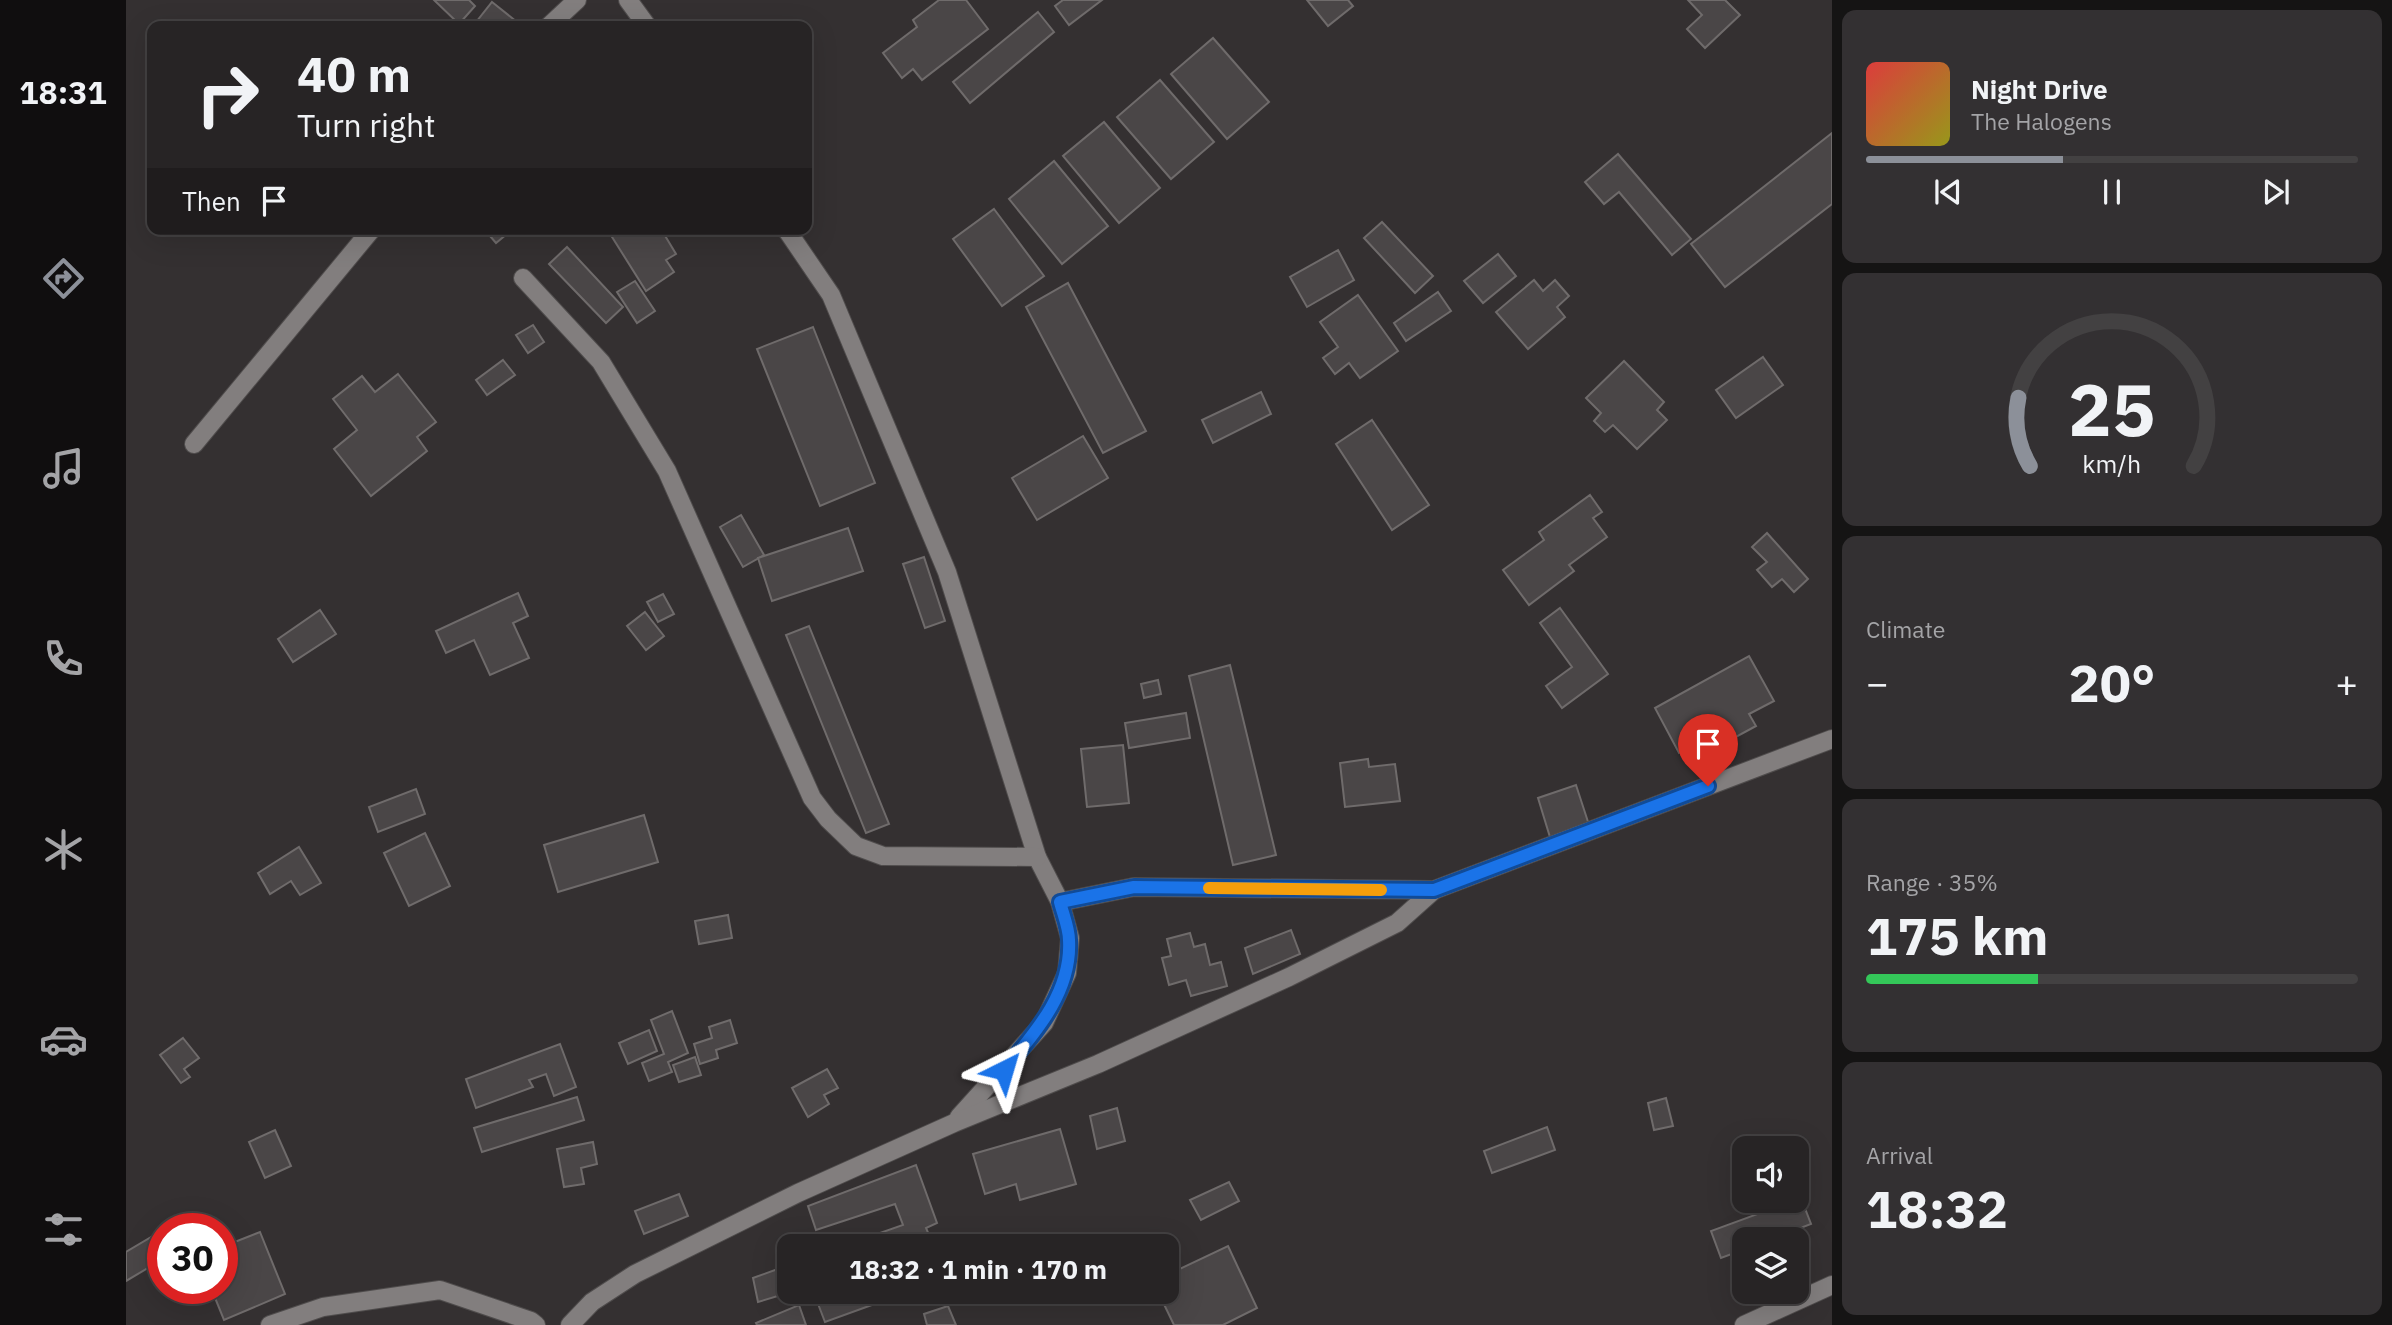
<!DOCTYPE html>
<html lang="en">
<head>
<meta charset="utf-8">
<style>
  body { margin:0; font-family:"IBM Plex Sans",sans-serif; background:#333032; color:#f1f3f6; height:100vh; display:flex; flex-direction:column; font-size:26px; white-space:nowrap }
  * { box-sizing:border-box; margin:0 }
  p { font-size:23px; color:#a4a4a7 }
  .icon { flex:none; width:38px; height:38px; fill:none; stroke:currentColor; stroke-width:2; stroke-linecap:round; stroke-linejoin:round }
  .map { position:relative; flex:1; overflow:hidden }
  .sheet { display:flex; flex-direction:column; gap:10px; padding:10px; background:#151414; width:560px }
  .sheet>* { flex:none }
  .hud { position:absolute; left:21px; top:21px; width:665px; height:214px; border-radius:14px; box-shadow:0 7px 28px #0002,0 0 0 2px #434142; background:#272425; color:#f1f3f6; overflow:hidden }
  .controls { position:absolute; left:1606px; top:1136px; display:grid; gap:14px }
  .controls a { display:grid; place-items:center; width:77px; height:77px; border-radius:14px; background:#272425; box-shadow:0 7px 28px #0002,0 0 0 2px #434142; font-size:35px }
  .speed { position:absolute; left:21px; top:1213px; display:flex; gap:14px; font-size:35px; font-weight:700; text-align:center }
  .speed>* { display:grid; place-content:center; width:91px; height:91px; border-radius:50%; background:#272425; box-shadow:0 7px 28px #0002,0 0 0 2px #434142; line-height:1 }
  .speed .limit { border:10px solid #d22; background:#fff; color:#111 }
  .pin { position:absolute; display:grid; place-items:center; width:60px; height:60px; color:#fff; margin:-72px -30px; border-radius:50% 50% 50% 0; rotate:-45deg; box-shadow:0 0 7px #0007 }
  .pin .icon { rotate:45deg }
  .me { position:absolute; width:77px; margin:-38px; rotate:40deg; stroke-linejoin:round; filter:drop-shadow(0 0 5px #0008) }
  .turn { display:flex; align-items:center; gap:24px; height:147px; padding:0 35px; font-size:32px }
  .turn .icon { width:91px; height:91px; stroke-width:2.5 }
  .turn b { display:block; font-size:49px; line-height:60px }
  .then { display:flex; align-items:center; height:66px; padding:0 35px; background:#0003; gap:14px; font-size:26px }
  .big { font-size:52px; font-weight:700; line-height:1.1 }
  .sheet .tile { flex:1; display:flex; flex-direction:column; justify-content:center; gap:10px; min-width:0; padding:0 24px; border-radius:14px; background:#333032 }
  .sheet .dial { align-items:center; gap:0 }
  .dial svg { height:182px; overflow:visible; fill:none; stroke:#434142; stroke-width:7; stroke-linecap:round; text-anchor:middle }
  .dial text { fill:#f1f3f6; stroke:none }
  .song { display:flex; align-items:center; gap:21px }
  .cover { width:84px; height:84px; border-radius:10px; background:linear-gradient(135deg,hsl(0 70% 55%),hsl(60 70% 35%)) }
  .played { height:7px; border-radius:4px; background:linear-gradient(90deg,#8c9099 40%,#434142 40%) }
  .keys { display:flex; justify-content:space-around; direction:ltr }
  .heat { display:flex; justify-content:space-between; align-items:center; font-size:38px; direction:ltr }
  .charge { height:10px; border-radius:5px; background:linear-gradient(90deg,#34c759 35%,#434142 0) }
  .trip { position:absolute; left:651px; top:1234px; width:402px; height:70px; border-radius:14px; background:#272425; box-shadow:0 7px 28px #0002,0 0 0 2px #434142; font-weight:700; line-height:70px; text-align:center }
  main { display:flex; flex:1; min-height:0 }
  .dock { display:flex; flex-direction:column; width:126px; justify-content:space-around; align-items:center; background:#100e0f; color:#a4a4a7 }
  .dock .icon { width:49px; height:49px }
  .dock .selected { color:#8c9099 }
  .dock b { font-size:32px; color:#f1f3f6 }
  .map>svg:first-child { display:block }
</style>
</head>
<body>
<main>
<nav class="dock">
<b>18:31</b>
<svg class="icon selected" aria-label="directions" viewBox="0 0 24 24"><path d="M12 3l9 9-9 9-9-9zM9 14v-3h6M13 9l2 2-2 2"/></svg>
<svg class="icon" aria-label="music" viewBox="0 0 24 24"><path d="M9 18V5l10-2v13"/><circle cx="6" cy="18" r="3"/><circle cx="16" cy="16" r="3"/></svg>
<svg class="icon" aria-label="phone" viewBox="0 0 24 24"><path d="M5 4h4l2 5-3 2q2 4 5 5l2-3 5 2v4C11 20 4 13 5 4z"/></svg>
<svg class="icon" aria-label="climate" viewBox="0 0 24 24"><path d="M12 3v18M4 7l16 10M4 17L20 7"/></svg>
<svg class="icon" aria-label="car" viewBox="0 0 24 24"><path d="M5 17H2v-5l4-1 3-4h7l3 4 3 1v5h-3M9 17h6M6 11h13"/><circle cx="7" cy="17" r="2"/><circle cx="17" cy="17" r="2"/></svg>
<svg class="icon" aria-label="filters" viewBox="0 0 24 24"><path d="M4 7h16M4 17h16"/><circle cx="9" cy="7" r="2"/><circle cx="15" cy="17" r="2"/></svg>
</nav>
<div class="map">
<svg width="1706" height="1325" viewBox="0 0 1706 1325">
  <rect width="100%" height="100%" fill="#343031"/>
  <g fill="#4a4647" stroke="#6f6b6b" stroke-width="2">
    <path d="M308,0H343L349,6L333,24Z"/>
    <path d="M813,0H840L862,29L796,80L787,69L776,78L757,53L791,27L787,20Z"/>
    <path d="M937,0H976L943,25L929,6Z"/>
    <path d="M1181,0H1222L1227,6L1202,26Z"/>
    <path d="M1562,0H1599L1614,15L1579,48L1561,29L1576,15Z"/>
    <path d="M366,2L396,26H347Z"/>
    <path d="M912,12L928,32L844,103L827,82Z"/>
    <path d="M1087,38L1143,102L1101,139L1045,74Z"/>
    <path d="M1034,80L1088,142L1045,179L991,117Z"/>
    <path d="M978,122L1034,188L993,223L937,156Z"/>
    <path d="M1706,133V204L1599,287L1565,244Z"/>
    <path d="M1492,154L1565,239L1546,255L1493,192L1478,204L1459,182Z"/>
    <path d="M928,161L982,226L936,264L883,199Z"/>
    <path d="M868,209L918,276L876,306L827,239Z"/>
    <path d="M1256,222L1307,276L1289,293L1238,238Z"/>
    <path d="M358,229H387L370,243Z"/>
    <path d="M481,229H535L550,254L540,260L548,272L520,291Z"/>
    <path d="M441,247L497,307L480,323L423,264Z"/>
    <path d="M1212,250L1228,280L1181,307L1164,277Z"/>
    <path d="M1372,254L1390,276L1357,303L1338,281Z"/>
    <path d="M1408,280L1417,291L1429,280L1443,296L1431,307L1439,317L1402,349L1370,312Z"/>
    <path d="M509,281L529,311L511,323L491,292Z"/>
    <path d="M942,283L1020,431L977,453L900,307Z"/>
    <path d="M1312,292L1325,311L1280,341L1268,323Z"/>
    <path d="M1232,295L1272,351L1234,378L1223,363L1209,374L1197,358L1212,347L1194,322Z"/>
    <path d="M407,325L418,342L402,353L390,335Z"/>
    <path d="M687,327L749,483L694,506L631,349Z"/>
    <path d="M1637,357L1657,385L1610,418L1590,390Z"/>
    <path d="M377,360L389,375L361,395L350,380Z"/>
    <path d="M1498,361L1538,402L1531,410L1541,420L1511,449L1487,425L1479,432L1468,421L1475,413L1460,398Z"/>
    <path d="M272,374L310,422L291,437L301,451L245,496L208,449L231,430L207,399L236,376L249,392Z"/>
    <path d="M1135,392L1145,414L1087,443L1076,420Z"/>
    <path d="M1246,420L1303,505L1266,530L1210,444Z"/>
    <path d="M957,436L982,478L911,520L886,478Z"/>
    <path d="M1464,495L1476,512L1467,518L1481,537L1443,565L1448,571L1403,605L1377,570L1418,540L1413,532Z"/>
    <path d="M615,515L638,555L617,567L594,527Z"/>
    <path d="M722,528L737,571L646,601L632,558Z"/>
    <path d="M1641,533L1682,579L1668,592L1656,579L1646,587L1631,570L1641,562L1626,547Z"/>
    <path d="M798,557L819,621L799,628L777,564Z"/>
    <path d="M392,593L402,616L387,623L403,658L364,675L348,640L320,653L310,631Z"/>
    <path d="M537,594L548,614L532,622L521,602Z"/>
    <path d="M1434,608L1482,674L1436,708L1420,686L1446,667L1414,623Z"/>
    <path d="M194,610L210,634L167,662L152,639Z"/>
    <path d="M519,612L538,636L520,650L501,626Z"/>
    <path d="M683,626L763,824L740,833L660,635Z"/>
    <path d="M1623,656L1648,701L1623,714L1630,726L1597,744L1591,732L1553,753L1529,708Z"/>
    <path d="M1104,665L1150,855L1107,865L1063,676Z"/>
    <path d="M1032,680L1035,694L1018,698L1015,684Z"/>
    <path d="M1060,713L1064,738L1003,748L999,723Z"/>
    <path d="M997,745L1003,803L961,807L955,749Z"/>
    <path d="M1242,759L1243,767L1269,764L1274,801L1219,807L1214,763Z"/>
    <path d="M1450,785L1466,834L1427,847L1412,798Z"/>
    <path d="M290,789L299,814L252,832L243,807Z"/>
    <path d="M518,815L532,862L432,892L418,845Z"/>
    <path d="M299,833L324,886L283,906L258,853Z"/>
    <path d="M173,847L195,883L174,895L165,881L144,894L132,873Z"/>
    <path d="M602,915L606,938L573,944L569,921Z"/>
    <path d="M1165,930L1174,954L1127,974L1119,948Z"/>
    <path d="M1064,933L1068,947L1079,944L1084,965L1095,962L1101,986L1065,996L1060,980L1043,985L1036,958L1045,956L1041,939Z"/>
    <path d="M546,1011L562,1053L542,1062L546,1072L523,1081L516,1063L538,1054L525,1020Z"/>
    <path d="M604,1020L611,1043L590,1050L592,1058L574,1064L568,1044L586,1038L583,1027Z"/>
    <path d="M523,1030L531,1051L502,1064L493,1043Z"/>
    <path d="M57,1038L73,1058L58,1069L64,1077L55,1083L34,1055Z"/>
    <path d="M434,1044L450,1087L428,1096L420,1074L403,1080L407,1087L350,1108L340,1079Z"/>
    <path d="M569,1057L575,1075L553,1082L547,1065Z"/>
    <path d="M701,1069L712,1088L698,1095L703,1104L682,1117L666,1088Z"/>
    <path d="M451,1097L458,1120L356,1152L348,1128Z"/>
    <path d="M1540,1098L1547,1126L1528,1130L1522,1103Z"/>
    <path d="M991,1108L999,1141L971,1149L964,1116Z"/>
    <path d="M1421,1127L1429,1150L1366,1173L1358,1151Z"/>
    <path d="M934,1129L950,1184L894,1200L890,1184L859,1194L847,1154Z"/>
    <path d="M149,1130L165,1166L139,1178L123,1142Z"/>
    <path d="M467,1142L471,1164L455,1168L458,1184L438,1187L431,1149Z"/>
    <path d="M790,1165L811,1223L800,1228L807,1244L800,1246H717L777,1225L769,1204L690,1230L682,1206Z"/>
    <path d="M1103,1182L1113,1201L1075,1220L1064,1200Z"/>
    <path d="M553,1194L562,1216L518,1234L509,1211Z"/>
    <path d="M1675,1198L1685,1224L1646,1239H1619V1249L1595,1258L1585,1231Z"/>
    <path d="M37,1230V1259L0,1281V1252Z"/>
    <path d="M134,1232L159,1294L98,1320L85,1288H96V1247Z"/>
    <path d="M1102,1246L1131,1308L1097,1325H1048L1032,1292H1041V1275Z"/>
    <path d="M663,1265L665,1292L632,1302L627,1278Z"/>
    <path d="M703,1292H779V1293L699,1322L689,1296Z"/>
    <path d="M673,1305L680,1325H631L630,1323Z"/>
    <path d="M822,1306L830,1325H801L798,1314Z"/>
  </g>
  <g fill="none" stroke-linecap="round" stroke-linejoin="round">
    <defs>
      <g id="minor">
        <path d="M502,0L521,26"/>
        <path d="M423,26L451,0"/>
        <path d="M660,229L705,295L821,572L911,857L934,902L944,938L941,973L918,1023L833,1117"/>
        <path d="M397,278L475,362L541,471L686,798L702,819L730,846L757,856L911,857"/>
        <path d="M68,444L246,229"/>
        <path d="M934,902L1008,887L1308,890"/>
        <path d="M144,1325L197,1307L314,1290L405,1321L410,1325"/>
        <path d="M444,1325L466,1302L509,1274L672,1193L828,1123L972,1064L1163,977L1271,923L1308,890L1706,739"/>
        <path d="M1618,1325L1706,1285"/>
      </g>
    </defs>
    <use href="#minor" stroke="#4f4c4c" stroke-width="20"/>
    <use href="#minor" stroke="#827e7e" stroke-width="18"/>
  </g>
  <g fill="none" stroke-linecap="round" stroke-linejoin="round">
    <defs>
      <path id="route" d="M878,1070C909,1033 946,992 943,940C943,928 937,914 934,902L1008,887L1308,890L1582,786"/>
    </defs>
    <use href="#route" stroke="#114b97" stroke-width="18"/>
    <use href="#route" stroke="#1a73e8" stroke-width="12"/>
    <path stroke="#f59e0b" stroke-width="12" d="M1083,888L1255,890"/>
  </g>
</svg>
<div class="controls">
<a><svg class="icon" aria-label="sound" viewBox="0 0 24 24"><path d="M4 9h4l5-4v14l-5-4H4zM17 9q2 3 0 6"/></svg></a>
<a><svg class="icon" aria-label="layers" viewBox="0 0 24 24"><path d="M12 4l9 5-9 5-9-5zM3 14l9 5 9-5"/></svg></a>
</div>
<div class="speed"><div class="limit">30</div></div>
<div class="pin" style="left:1582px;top:786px;background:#d93025"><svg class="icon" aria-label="arrive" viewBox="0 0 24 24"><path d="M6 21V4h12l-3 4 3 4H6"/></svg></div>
<svg class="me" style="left:878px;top:1070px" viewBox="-20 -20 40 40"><path d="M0-17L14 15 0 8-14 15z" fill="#1a73e8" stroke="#fff" stroke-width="4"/></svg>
<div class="trip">18:32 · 1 min · 170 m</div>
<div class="hud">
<div class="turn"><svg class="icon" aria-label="right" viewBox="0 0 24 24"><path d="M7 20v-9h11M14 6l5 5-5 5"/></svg><div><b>40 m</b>Turn right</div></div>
<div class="then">Then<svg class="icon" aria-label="arrive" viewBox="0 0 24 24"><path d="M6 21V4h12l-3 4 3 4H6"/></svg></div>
</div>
</div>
<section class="sheet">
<div class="tile">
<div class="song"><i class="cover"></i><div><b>Night Drive</b><p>The Halogens</p></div></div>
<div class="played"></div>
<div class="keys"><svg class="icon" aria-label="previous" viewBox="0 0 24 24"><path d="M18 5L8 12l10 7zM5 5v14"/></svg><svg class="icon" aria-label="pause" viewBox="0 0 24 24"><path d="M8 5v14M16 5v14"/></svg><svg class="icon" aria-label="next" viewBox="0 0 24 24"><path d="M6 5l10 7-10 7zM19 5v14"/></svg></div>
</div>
<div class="tile dial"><svg viewBox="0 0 100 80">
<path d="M14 69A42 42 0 1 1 86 69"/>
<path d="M14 69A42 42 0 0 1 9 39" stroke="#8c9099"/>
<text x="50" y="56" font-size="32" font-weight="700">25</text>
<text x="50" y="72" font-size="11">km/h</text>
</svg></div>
<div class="tile"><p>Climate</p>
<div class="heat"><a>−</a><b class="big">20°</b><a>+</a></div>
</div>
<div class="tile"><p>Range · 35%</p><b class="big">175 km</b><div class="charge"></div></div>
<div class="tile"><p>Arrival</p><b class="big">18:32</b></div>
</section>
</main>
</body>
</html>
